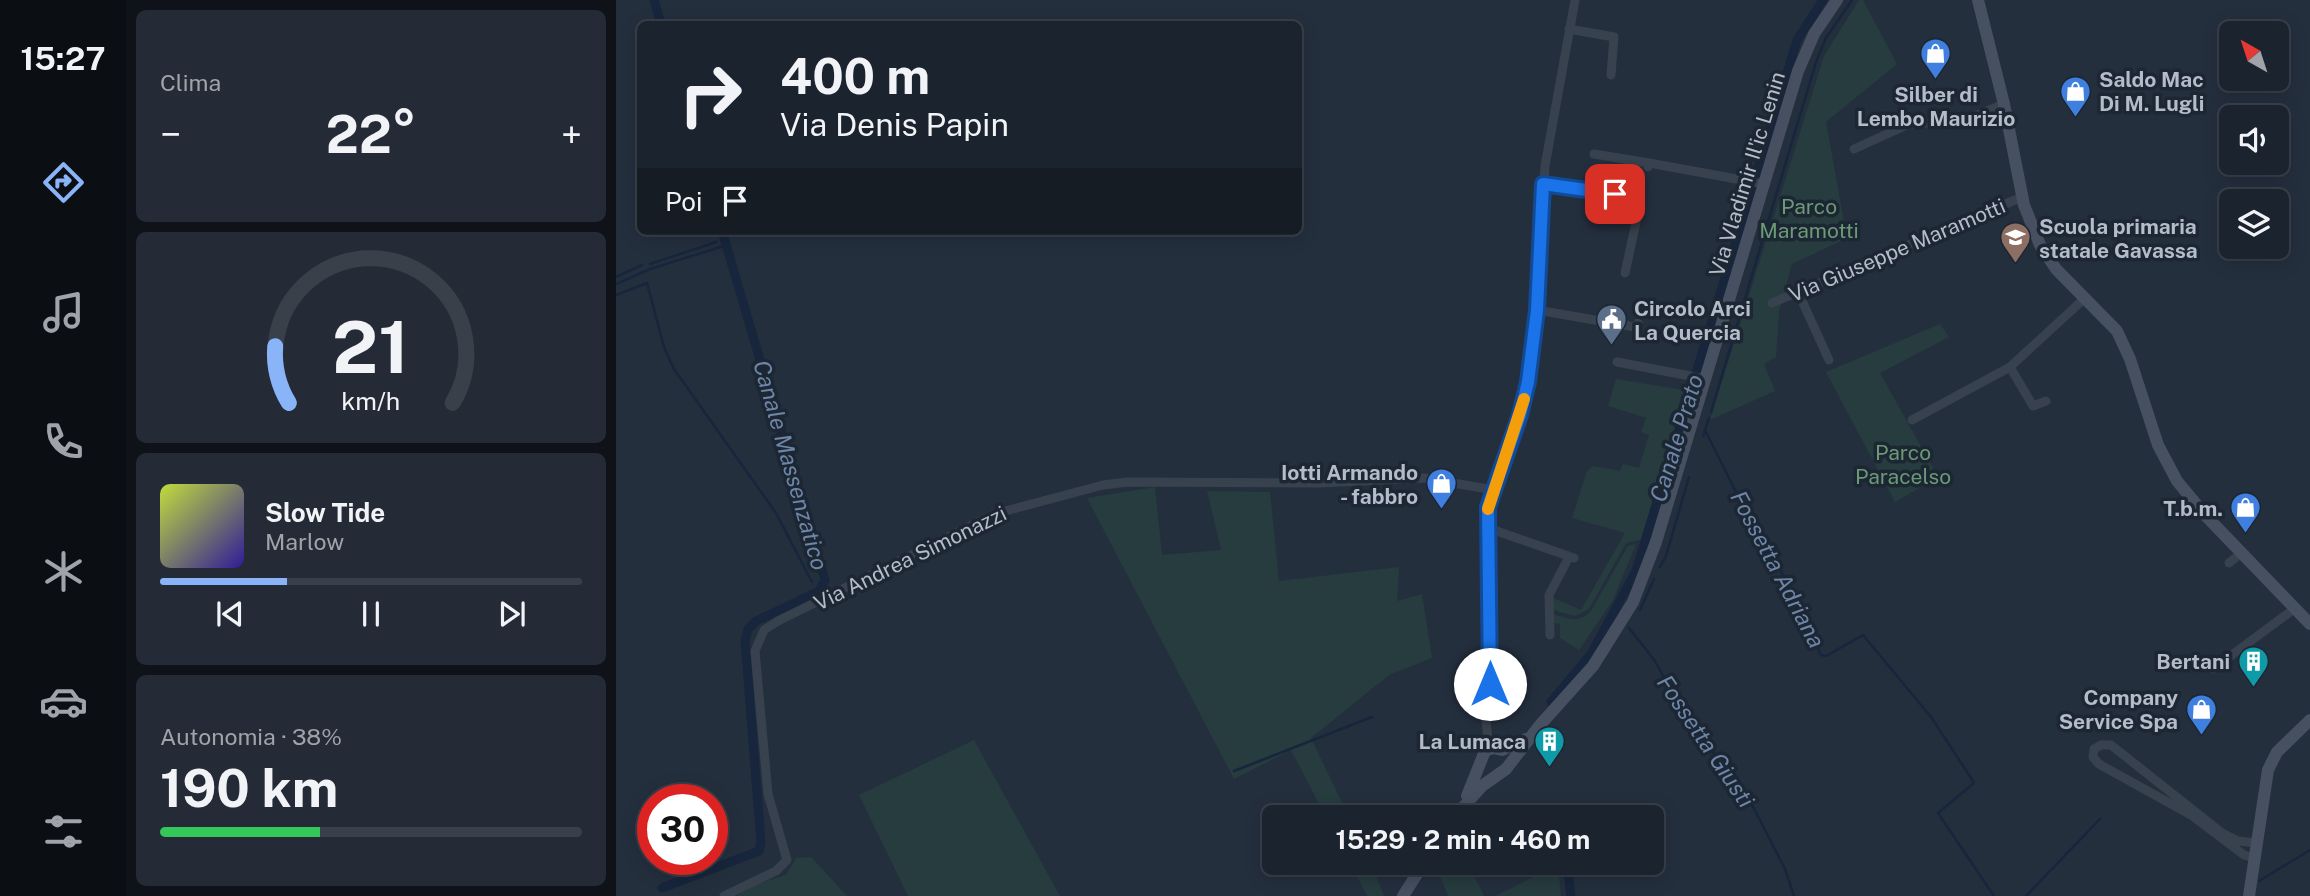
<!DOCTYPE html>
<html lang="it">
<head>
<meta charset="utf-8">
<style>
  body { margin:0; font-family:"Public Sans",sans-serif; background:#242b36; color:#f1f3f6; height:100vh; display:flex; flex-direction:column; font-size:26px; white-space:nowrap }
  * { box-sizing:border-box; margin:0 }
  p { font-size:23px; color:#a0a4aa }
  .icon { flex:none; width:38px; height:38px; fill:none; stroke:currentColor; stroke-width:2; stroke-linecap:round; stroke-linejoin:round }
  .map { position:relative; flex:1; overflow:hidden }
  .side { display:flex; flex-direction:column; gap:10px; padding:10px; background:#0f1319; width:490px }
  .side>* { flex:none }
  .top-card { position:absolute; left:21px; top:21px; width:665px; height:214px; border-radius:10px; box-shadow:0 4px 18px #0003,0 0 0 2px #39404a; background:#1b232e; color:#f1f3f6; overflow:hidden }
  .needle { width:46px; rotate:321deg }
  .buttons { position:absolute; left:1603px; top:21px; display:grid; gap:14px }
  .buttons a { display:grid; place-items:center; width:70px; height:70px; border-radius:10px; background:#1b232e; box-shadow:0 4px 18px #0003,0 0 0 2px #39404a; font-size:35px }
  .speed { position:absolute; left:21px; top:784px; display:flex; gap:14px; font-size:35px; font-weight:700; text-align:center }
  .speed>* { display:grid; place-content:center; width:91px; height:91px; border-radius:50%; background:#1b232e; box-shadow:0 4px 18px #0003,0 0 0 2px #39404a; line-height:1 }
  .speed .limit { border:10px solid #d22; background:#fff; color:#111 }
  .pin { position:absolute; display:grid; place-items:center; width:60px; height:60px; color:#fff; margin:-30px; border-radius:14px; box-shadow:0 4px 10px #0006 }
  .me { position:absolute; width:77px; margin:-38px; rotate:0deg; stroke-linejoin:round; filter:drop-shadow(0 0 5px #0008) }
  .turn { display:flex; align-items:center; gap:24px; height:147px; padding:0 28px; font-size:32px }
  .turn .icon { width:91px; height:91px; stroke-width:2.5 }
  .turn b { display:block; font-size:49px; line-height:60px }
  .then { display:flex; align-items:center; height:66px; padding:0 28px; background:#0003; gap:14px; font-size:26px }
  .big { font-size:52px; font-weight:700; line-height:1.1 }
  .side .widget { flex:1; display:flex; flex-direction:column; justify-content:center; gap:10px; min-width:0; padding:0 24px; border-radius:10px; background:#242b36 }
  .side .dial { align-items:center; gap:0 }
  .dial svg { height:182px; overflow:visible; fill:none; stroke:#39404a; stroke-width:7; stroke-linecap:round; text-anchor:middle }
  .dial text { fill:#f1f3f6; stroke:none }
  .song { display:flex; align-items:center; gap:21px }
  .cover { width:84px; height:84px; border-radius:10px; background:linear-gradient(135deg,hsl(70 70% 55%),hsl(250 70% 35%)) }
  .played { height:7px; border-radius:4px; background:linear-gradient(90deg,#8ab4f8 30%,#39404a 30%) }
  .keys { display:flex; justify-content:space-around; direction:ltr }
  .heat { display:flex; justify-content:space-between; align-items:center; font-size:38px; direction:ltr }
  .charge { height:10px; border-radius:5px; background:linear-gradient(90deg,#34c759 38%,#39404a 0) }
  .trip { position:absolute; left:646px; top:805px; width:402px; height:70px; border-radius:10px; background:#1b232e; box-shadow:0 4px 18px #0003,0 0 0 2px #39404a; font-weight:700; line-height:70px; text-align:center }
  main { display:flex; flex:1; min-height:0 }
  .tab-bar { display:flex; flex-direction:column; width:126px; justify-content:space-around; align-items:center; background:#0b0e12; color:#a0a4aa }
  .tab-bar .icon { width:49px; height:49px }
  .tab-bar .on { color:#8ab4f8 }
  .tab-bar b { font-size:32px; color:#f1f3f6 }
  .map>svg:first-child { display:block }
</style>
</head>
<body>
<main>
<nav class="tab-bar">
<b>15:27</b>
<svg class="icon on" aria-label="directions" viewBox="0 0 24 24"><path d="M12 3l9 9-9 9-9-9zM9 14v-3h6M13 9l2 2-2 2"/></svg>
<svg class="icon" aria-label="music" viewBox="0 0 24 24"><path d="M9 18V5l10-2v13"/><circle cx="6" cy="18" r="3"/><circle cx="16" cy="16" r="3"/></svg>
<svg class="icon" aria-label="phone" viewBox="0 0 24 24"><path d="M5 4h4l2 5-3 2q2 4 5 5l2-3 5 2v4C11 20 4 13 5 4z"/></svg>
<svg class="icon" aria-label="climate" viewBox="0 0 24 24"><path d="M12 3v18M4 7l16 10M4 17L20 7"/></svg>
<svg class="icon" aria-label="car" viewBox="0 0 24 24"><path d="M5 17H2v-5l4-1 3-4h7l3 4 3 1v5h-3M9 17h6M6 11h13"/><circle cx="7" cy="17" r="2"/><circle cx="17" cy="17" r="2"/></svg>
<svg class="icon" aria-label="filters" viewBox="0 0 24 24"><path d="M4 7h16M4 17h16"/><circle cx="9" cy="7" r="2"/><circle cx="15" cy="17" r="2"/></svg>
</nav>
<section class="side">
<div class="widget"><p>Clima</p>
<div class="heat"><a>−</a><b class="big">22°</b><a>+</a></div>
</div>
<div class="widget dial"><svg viewBox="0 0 100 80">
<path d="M14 69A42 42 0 1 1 86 69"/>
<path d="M14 69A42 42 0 0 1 8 44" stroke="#8ab4f8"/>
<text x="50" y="56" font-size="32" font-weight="700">21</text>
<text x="50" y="72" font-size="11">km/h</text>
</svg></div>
<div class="widget">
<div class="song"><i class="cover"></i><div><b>Slow Tide</b><p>Marlow</p></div></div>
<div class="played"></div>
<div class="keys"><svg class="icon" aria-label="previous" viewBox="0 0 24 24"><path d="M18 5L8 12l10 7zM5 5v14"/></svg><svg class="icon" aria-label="pause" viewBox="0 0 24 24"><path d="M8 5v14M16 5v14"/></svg><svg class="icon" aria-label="next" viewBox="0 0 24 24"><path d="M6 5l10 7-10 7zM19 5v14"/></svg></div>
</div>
<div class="widget"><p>Autonomia · 38%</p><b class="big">190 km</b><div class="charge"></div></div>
</section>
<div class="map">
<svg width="1694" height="896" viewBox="0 0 1694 896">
  <rect width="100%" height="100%" fill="#242f3e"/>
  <g fill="#263c3f">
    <path d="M1243,0H1247L1281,64L1210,122L1231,238L1176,264L1163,311L1160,357L1148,364L1159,391L1094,420L1208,56Z"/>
    <path d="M1324,324L1333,337L1264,373L1322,477L1279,502L1210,372Z"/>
    <path d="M1000,379L1073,391L1029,537L1033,538L1010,543L973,609L959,616L937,610V598L965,610L1009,533L956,518L971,471L977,466L1004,471L1007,464L1023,468L1033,435L1025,432L1030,418L992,406Z"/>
    <path d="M539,487L546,555L605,550L591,491L654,492L663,581L783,567L781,601L806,594L816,658L773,675L695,738L733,817H710L675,750L618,779L471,498Z"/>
    <path d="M1020,544L997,600L963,650L944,638V624L937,623V614C953,619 962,624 975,611L1012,546Z"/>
    <path d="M358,740L444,896H292L243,795Z"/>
    <path d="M195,857L231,896H120L141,884L170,875L180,858Z"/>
    <path d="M734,863H755L768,896H751Z"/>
    <path d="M819,863H852L868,896H832Z"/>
    <path d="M942,865L945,896H879Z"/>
  </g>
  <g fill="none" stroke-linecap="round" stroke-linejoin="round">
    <g stroke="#17263c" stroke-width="2.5">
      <path d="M34,264L100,242"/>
      <path d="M0,277L26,265"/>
      <path d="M0,284L34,269L111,245"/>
      <path d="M0,295L31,283L48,347L58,369L160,513L196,582"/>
      <path d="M1095,412L1200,62L1210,38L1236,0"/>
      <path d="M1089,430L1124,500L1159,558L1205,655L1210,656L1247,635L1315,717L1357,781"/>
      <path d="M1087,436L1093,418"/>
      <path d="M1044,567L1050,556L1073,477"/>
      <path d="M1024,610L1038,579"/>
      <path d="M1013,628L1039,661L1058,696L1110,771L1128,789L1169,869L1178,896"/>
      <path d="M618,771L756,717"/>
      <path d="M1358,783L1322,813L1378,896"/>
      <path d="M1643,881L1694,850"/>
      <path d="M1410,896L1484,819"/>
    </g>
    <g stroke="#17263c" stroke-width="9">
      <path d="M38,0L45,24"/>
      <path d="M935,702L975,654L1020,571L1181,40L1207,0"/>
      <path d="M951,863L955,896"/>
      <path d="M46,888L143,851L145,842L129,641L132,629L140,621L203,591L209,580L106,231"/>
    </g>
    <g stroke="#38414e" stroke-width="9">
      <path d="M953,29L998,37L995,75"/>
      <path d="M1238,149L1293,124L1347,121L1388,104"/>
      <path d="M978,154L1033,163"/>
      <path d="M1032,167L1033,163L1148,184"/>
      <path d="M927,184L1022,199L1024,204L1009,273"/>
      <path d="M1182,292L1213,360"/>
      <path d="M1156,303L1406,197"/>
      <path d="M921,310L1019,327L1022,323"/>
      <path d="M1001,362L1090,379"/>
      <path d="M1394,367L1417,406L1430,401"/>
      <path d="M1296,420L1394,367L1469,298"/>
      <path d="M872,528L958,558"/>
      <path d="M1613,563L1625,553"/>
      <path d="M934,635L933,595L953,557"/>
      <path d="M1597,669L1678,609"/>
      <path d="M873,749L870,721L875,676L872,507L904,415L912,382L921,310L929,166L959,0"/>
      <path d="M1638,858L1628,855L1575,815L1483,764L1477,757L1478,749L1485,745H1495L1606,833L1622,841L1640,843"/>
      <path d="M108,896L160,871L171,860L152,794L139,651L148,630L162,621L378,514L487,485L512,482L703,483L808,478L878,490"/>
    </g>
    <g stroke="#465061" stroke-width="12">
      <path d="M1362,0L1388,104L1408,205L1424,245L1440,269L1501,331L1514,359L1542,445L1561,481L1590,516L1694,624"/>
      <path d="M851,796L869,751L877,748L886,750L910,739"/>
      <path d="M842,813L866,786L890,769L924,725L977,666L1017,602L1040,542L1182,71L1198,34L1221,0"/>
      <path d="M787,896L808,863"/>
      <path d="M1633,896L1652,770L1661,752L1694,720"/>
    </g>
  </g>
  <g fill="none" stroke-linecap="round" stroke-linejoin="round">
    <defs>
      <path id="route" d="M874,684L872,507L904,415L912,382L921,310L927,184L999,194"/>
    </defs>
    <use href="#route" stroke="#114b97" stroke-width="18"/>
    <use href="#route" stroke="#1a73e8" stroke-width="12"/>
    <path stroke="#f59e0b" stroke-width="12" d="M872,509L908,399"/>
  </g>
  <defs>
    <symbol id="shop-pin" viewBox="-11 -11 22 30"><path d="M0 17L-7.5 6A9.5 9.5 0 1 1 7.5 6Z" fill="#3f7fe0" stroke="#1d2633"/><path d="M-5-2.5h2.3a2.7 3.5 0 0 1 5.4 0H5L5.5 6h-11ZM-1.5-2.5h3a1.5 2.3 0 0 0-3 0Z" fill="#fff"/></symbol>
    <symbol id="school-pin" viewBox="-11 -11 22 30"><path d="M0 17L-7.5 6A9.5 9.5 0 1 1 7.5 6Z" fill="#8d6e63" stroke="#1d2633"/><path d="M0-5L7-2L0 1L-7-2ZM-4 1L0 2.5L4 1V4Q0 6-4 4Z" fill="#fff"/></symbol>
    <symbol id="civic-pin" viewBox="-11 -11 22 30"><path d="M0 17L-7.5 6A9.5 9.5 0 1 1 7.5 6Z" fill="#5c6f8a" stroke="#1d2633"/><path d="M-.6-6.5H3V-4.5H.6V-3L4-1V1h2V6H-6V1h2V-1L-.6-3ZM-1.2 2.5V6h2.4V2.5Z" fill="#fff"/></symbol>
    <symbol id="building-pin" viewBox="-11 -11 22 30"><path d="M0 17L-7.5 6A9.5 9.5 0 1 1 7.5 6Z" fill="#0f9aa8" stroke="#1d2633"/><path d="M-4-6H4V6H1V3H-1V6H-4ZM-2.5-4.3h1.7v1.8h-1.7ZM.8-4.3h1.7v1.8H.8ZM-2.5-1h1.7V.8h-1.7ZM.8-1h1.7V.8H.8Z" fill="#fff"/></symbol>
  </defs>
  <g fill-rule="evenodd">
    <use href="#shop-pin" x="1302" y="36" width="35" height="47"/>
    <use href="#shop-pin" x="1442" y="74" width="35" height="47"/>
    <use href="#school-pin" x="1382" y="220" width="35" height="47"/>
    <use href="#civic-pin" x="978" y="302" width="35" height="47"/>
    <use href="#shop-pin" x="808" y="466" width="35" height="47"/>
    <use href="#shop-pin" x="1612" y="490" width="35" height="47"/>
    <use href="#building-pin" x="1620" y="644" width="35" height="47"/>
    <use href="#shop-pin" x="1568" y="692" width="35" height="47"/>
    <use href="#building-pin" x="916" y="724" width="35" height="47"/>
  </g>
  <g text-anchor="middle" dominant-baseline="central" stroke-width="7" stroke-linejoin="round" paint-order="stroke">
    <g font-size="21" font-weight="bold" fill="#b4bcc9" stroke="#1d2633" text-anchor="end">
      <text x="1483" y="79" text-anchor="start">Saldo Mac<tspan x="1483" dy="24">Di M. Lugli</tspan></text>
      <text x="1320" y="94" text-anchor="middle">Silber di<tspan x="1320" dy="24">Lembo Maurizio</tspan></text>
      <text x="1423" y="226" text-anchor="start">Scuola primaria<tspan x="1423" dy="24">statale Gavassa</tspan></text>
      <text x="1018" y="308" text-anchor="start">Circolo Arci<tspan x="1018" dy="24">La Quercia</tspan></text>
      <text x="802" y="472">Iotti Armando<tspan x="802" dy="24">- fabbro</tspan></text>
      <text x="1607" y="508">T.b.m.</text>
      <text x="1614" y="661">Bertani</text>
      <text x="1562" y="697">Company<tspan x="1562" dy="24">Service Spa</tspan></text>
      <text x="910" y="741">La Lumaca</text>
    </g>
    <g font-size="21" fill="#b4bcc9" stroke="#1d2633">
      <text transform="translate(1131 174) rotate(-73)">Via Vladimir Il'ic Lenin</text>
      <text transform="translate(1281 250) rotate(-23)">Via Giuseppe Maramotti</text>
      <text transform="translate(294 558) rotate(-26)">Via Andrea Simonazzi</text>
    </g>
    <g font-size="21" fill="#6b9a76" stroke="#1d2633">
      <text x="1193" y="206">Parco<tspan x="1193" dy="24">Maramotti</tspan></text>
      <text x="1287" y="452">Parco<tspan x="1287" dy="24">Paracelso</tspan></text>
    </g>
    <g font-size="23" font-style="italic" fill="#6d86a8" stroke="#1d2633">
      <text transform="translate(1060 438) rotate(-73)">Canale Prato</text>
      <text transform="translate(175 465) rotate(74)">Canale Massenzatico</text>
      <text transform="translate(1162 569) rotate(62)">Fossetta Adriana</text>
      <text transform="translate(1090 741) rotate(56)">Fossetta Giusti</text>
    </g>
  </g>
</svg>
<div class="buttons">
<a><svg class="needle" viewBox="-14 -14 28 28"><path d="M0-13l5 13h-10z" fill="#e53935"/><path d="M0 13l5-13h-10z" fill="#a0a4aa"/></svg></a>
<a><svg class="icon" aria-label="sound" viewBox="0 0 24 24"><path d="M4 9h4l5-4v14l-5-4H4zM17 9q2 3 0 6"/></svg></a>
<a><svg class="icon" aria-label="layers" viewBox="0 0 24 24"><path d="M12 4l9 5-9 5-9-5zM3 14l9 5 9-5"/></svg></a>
</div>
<div class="speed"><div class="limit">30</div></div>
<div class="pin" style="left:999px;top:194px;background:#d93025"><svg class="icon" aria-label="arrive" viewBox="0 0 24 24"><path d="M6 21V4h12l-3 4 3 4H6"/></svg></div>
<svg class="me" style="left:874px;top:684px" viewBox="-20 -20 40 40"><circle r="19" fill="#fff"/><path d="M0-13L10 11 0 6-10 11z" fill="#1a73e8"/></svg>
<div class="trip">15:29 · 2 min · 460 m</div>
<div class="top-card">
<div class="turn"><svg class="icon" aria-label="right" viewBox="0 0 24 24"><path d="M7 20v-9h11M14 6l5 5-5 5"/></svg><div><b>400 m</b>Via Denis Papin</div></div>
<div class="then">Poi<svg class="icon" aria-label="arrive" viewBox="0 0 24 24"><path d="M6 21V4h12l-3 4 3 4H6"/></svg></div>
</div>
</div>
</main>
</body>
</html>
